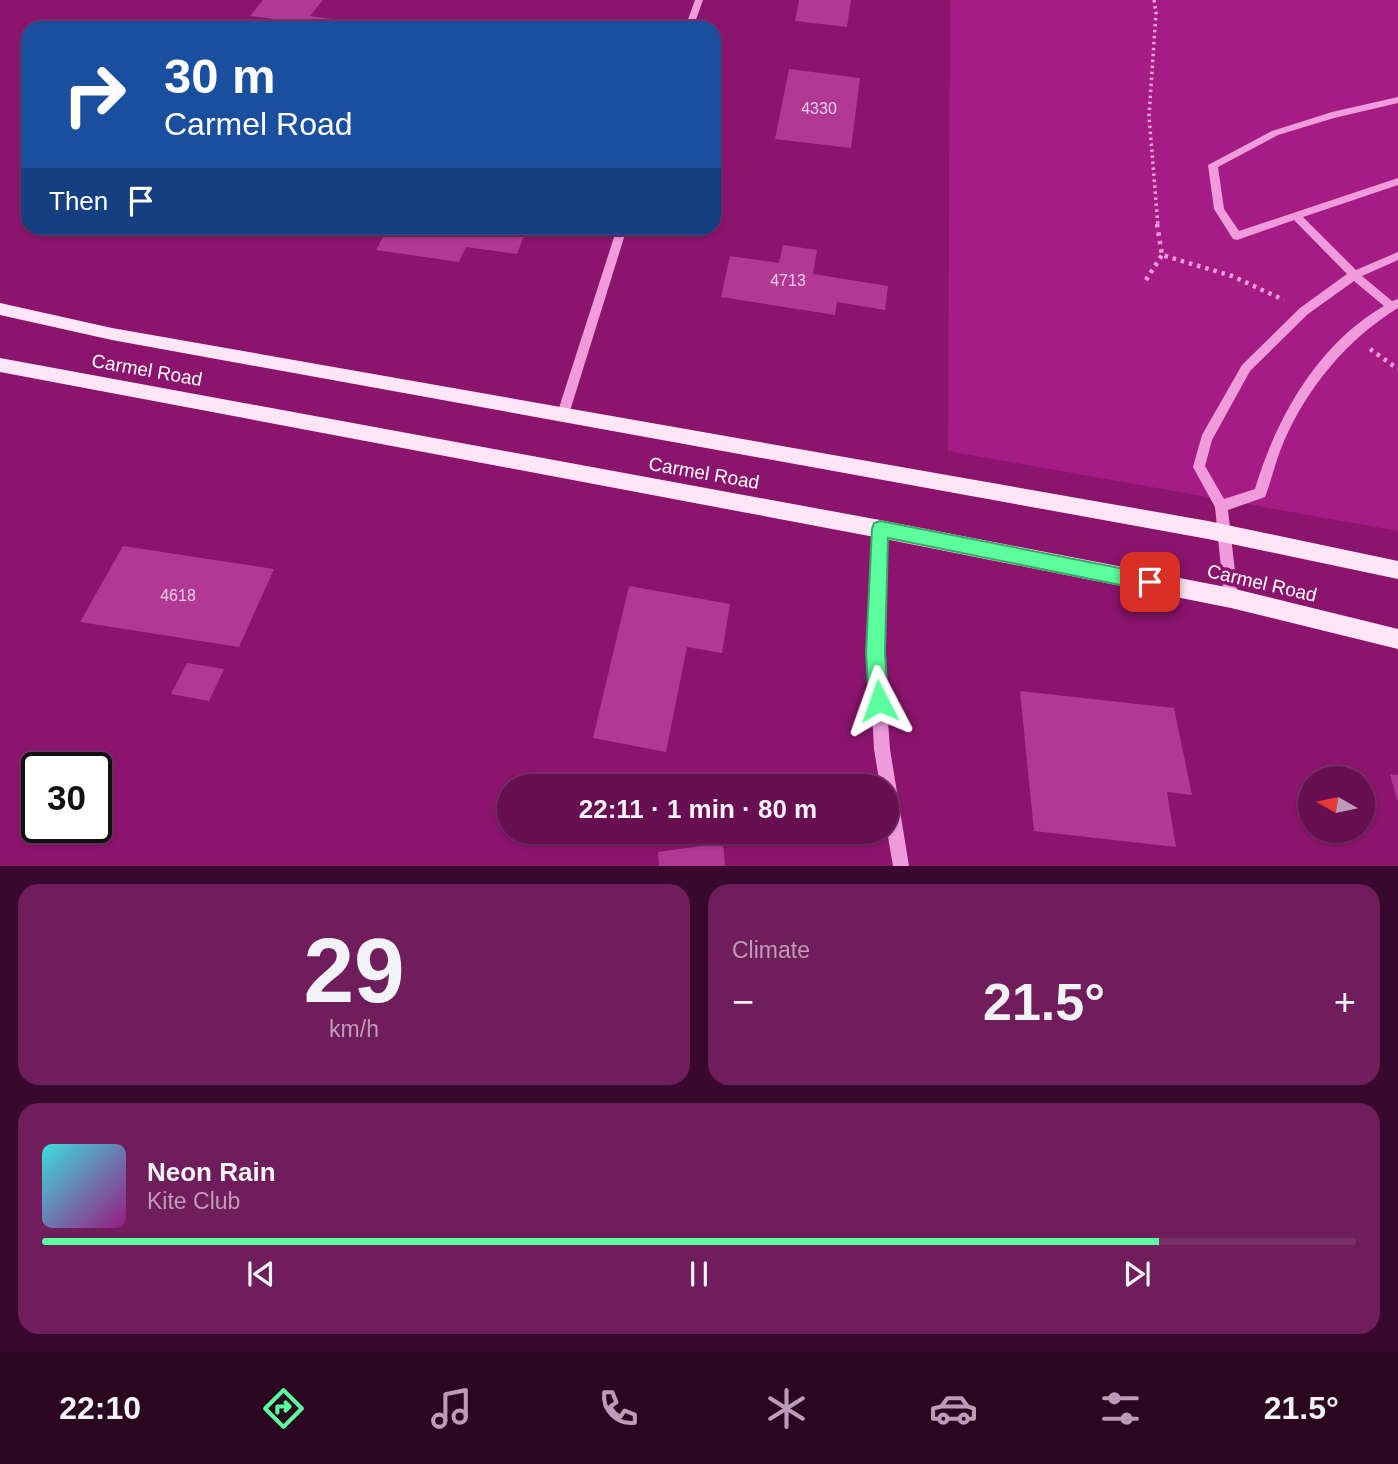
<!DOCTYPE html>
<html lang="en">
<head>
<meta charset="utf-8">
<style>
  body { margin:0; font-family:Arial,sans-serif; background:#701d5c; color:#f1f3f6; height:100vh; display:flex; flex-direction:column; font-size:26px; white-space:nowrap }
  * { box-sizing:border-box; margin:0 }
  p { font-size:23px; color:#bd9cb8 }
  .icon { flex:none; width:38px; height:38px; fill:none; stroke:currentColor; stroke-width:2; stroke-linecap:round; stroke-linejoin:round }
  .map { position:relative; height:866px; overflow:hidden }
  .drawer { display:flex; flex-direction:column; gap:18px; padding:18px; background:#39082d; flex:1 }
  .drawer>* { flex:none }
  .guide { position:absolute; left:21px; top:21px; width:700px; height:214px; border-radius:21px; box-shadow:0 2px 5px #0004,0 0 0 2px #7b2f69; background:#1a4fa0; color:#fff; overflow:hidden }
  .needle { width:46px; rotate:279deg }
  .controls { position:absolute; left:1298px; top:766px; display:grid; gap:14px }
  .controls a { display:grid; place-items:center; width:77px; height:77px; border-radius:50%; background:#680f52; box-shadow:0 2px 5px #0004,0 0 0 2px #7b2f69; font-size:35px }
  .speed { position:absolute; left:21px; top:752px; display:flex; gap:14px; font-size:35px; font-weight:700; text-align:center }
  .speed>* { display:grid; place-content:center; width:91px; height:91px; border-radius:50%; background:#680f52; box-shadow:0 2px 5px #0004,0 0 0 2px #7b2f69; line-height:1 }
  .speed .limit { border:4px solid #111; border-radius:10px; background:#fff; color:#111 }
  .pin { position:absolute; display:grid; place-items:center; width:60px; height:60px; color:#fff; margin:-30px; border-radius:14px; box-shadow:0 4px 10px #0006 }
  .me { position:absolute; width:77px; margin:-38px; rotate:356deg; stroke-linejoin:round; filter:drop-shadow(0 0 5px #0008) }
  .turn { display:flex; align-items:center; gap:24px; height:147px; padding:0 28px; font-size:32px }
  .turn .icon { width:91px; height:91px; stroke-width:2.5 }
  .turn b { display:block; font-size:49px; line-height:60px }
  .then { display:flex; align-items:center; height:66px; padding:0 28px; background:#0003; gap:14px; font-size:26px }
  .big { font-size:52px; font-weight:800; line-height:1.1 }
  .drawer .tile { flex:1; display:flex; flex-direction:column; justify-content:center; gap:10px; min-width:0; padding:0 24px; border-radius:21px; background:#701d5c }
  .drawer .dial { align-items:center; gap:0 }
  .dial b { font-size:91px; line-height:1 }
  .song { display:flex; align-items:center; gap:21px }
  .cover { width:84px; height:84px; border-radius:10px; background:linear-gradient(135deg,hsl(180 70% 55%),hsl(310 70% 35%)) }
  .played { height:7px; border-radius:4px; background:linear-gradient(90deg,#5bff9d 85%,#7b2f69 85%) }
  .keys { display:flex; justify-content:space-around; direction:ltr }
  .heat { display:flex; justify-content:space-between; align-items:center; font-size:38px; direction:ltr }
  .drawer .tiles { flex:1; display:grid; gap:18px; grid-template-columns:1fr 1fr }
  .tile:last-child { grid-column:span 2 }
  .trip { position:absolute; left:497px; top:774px; width:402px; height:70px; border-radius:35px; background:#680f52; box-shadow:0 2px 5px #0004,0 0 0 2px #7b2f69; font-weight:800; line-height:70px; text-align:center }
  .menu { display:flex; height:112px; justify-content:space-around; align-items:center; background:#2a0621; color:#bd9cb8 }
  .menu .icon { width:49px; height:49px }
  .menu .selected { color:#5bff9d }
  .menu b { font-size:32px; color:#f1f3f6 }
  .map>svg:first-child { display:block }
</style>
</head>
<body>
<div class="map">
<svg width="1398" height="866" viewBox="0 0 1398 866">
  <rect width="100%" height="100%" fill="#8b146d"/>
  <path fill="#a51c84" d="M950,0H1398V531L948,451Z"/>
  <g fill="#b23895">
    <path d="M263,0H323L310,16L332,19L325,28H296L301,22L250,16Z"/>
    <path d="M799,0H851L847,27L795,21Z"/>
    <path d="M418,22L458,26V28H415Z"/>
    <path d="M789,69L860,78L851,148L775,139Z"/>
    <path d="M388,228H527L517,254L466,247L459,262L376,250Z"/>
    <path d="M783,245L817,250L813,274L888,286L885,310L837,302L835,315L721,297L730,256L779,263Z"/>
    <path d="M123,546L274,569L239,647L80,622Z"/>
    <path d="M629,586L730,604L722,653L687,647L666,752L593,738Z"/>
    <path d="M187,663L224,669L209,701L171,694Z"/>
    <path d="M1020,691L1174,708L1192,795L1167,792L1176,847L1034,831Z"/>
    <path d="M1390,774L1398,775V800H1397Z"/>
    <path d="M723,843L725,866H659L658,852Z"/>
  </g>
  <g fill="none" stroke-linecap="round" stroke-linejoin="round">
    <path stroke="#f09cdc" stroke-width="3.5" stroke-dasharray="2.5 3.5" stroke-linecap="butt" d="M1154,0L1156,13L1149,116L1158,226"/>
    <g stroke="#f09cdc" stroke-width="4.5" stroke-dasharray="3.5 5" stroke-linecap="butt">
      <path d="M1157,224L1162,255L1232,276L1284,300"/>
      <path d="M1146,280L1162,255"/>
      <path d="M1370,349L1398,369"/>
    </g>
    <g fill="#f09cdc" fill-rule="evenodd">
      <path d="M695,0H703L693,28H685Z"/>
      <path d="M1398,97V103L1334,118L1278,135L1218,167L1224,209L1239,231L1398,178V185L1303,217L1356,270L1398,252V260L1362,276L1392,301L1398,299V308C1347,339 1308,387 1284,441C1276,459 1272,479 1265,497L1228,510L1238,598L1236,603L1231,605L1226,603L1224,598L1215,507L1193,467L1202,435L1242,365L1300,308L1347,274L1294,220L1237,240L1233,239L1214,209L1208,165L1272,131L1332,112ZM1354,281L1384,306C1318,344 1276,418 1255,489L1224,499L1205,466L1212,440L1250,371L1308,314Z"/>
      <path d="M617,228H627L569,414L567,418H559L557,414Z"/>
      <path d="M880,523L885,525L887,529L883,653L890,749L909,866H893L887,831V786H880L874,749L869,653L873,529L875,525Z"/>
    </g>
    <g fill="#ffe5f7" fill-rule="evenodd">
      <path d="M0,303L112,328L1208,521L1398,561V579L1208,539L112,340L0,315Z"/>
      <path d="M0,358L880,520L1231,588L1398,629V649L1231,608L880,538L0,372Z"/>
    </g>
  </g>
  <path fill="#5bff9d" stroke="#3ba666" stroke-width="2" d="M880,521L1150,574L1157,576L1159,582L1157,588L1150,591L888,538L885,653L888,701L886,707L879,710L872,707L869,701L866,653L872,529L874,523Z"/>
  <g text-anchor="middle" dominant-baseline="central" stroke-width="7" stroke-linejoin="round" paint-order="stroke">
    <g font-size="16" fill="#eccde4">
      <text x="819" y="108">4330</text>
      <text x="788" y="280">4713</text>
      <text x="178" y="595">4618</text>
    </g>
    <g font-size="19" fill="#fff" stroke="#8b146d">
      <text transform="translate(147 370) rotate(10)">Carmel Road</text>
      <text transform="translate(704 473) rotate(10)">Carmel Road</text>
      <text transform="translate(1262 583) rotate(13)">Carmel Road</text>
    </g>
  </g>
</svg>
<div class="controls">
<a><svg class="needle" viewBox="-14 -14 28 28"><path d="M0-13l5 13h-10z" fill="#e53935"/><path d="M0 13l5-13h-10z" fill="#bd9cb8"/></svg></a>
</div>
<div class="speed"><div class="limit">30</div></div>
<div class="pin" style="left:1150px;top:582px;background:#d93025"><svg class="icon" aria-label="arrive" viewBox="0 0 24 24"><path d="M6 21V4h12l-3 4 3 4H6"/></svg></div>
<svg class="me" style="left:879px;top:701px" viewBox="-20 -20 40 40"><path d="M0-17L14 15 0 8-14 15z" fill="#5bff9d" stroke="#fff" stroke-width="4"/></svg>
<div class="trip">22:11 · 1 min · 80 m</div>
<div class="guide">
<div class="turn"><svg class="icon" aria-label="right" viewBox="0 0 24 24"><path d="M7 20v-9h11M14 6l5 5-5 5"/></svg><div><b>30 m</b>Carmel Road</div></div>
<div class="then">Then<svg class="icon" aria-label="arrive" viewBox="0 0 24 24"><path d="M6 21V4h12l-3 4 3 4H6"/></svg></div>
</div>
</div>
<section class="drawer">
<div class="tiles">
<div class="tile dial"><b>29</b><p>km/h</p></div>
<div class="tile"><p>Climate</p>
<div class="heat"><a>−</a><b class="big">21.5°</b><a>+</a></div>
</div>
<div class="tile">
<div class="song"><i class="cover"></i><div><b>Neon Rain</b><p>Kite Club</p></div></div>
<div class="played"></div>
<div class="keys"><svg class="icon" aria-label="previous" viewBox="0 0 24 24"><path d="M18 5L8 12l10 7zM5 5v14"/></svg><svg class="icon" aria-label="pause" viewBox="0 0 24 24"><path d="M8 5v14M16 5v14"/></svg><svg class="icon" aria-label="next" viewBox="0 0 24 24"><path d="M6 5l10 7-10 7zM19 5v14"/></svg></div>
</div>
</div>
</section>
<nav class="menu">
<b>22:10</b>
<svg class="icon selected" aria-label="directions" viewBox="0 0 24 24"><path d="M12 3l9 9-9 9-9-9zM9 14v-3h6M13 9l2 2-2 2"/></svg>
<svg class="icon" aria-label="music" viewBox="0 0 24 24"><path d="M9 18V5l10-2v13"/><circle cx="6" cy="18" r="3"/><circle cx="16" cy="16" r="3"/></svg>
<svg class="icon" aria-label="phone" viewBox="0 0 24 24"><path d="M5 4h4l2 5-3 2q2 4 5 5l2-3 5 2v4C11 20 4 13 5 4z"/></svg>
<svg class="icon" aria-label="climate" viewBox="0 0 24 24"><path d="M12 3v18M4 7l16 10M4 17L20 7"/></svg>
<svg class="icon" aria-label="car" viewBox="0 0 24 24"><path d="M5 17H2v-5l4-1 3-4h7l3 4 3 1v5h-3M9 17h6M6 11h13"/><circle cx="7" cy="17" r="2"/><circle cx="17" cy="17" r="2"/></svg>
<svg class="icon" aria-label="filters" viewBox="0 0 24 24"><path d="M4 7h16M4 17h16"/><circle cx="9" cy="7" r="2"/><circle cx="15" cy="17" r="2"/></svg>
<b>21.5°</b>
</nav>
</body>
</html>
